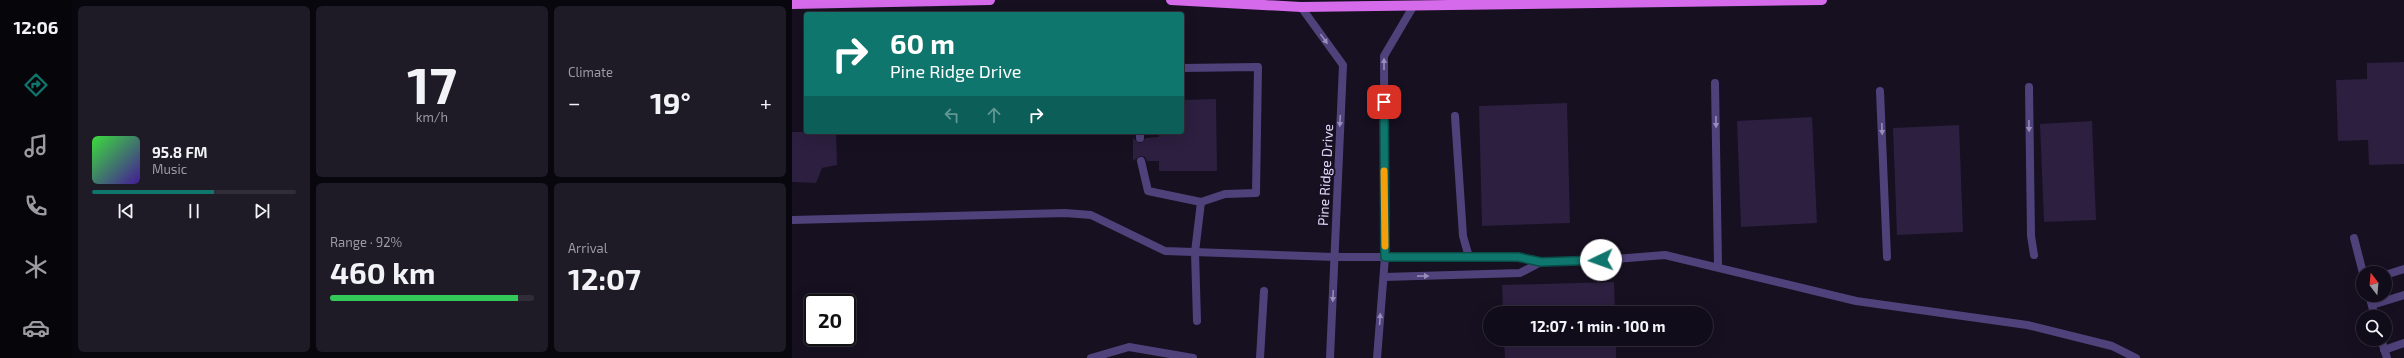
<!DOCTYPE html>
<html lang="en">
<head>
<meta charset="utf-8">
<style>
  body { margin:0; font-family:"Exo 2",sans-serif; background:#1e1a26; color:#f1f3f6; height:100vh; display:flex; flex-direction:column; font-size:15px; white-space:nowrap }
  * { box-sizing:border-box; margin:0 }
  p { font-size:13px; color:#9c9ba2 }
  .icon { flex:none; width:22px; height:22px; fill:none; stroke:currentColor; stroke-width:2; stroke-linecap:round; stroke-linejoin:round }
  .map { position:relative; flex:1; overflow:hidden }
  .details { display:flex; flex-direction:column; gap:6px; padding:6px; background:#09070e; width:720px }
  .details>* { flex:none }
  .top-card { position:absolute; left:12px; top:12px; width:380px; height:122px; border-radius:4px; box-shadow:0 4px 16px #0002,0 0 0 1px #302c38; background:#0f766e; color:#fff; overflow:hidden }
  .needle { width:26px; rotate:344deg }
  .fabs { position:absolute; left:1564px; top:266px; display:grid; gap:8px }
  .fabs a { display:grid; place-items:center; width:36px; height:36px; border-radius:50%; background:#100c19; box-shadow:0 4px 16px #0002,0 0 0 1px #302c38; font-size:20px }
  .speed { position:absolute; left:12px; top:294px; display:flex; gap:8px; font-size:20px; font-weight:700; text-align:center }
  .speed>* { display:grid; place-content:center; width:52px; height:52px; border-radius:50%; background:#100c19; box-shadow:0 4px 16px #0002,0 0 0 1px #302c38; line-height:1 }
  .speed .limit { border:2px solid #111; border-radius:6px; background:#fff; color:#111 }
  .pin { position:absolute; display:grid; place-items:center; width:34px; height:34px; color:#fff; margin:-17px; border-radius:8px; box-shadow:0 2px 6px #0006 }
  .me { position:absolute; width:44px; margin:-22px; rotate:267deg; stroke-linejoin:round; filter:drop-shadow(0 0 3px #0008) }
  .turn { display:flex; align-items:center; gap:14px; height:84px; padding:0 20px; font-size:18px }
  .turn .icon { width:52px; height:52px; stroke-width:2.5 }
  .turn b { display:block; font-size:28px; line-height:34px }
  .lanes { display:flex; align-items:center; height:38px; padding:0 20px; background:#0003; justify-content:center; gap:20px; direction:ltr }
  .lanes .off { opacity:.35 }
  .big { font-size:30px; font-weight:700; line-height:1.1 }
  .details .widget { flex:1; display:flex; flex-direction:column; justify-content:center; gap:6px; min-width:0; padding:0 14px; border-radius:6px; background:#1e1a26 }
  .details .dial { align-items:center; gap:0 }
  .dial b { font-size:52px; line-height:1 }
  .song { display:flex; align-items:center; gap:12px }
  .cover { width:48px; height:48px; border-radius:6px; background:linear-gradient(135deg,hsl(120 70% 55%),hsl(260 70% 35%)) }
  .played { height:4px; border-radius:2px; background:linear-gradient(90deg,#0f766e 60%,#302c38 60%) }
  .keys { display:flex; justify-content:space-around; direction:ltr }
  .heat { display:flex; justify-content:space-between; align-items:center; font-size:22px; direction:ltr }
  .charge { height:6px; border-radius:3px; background:linear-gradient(90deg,#34c759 92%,#302c38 0) }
  .details .tiles { flex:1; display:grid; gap:6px; grid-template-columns:repeat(3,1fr) }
  .widget:first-child { grid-row:span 2 }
  .trip { position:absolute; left:691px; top:306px; width:230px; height:40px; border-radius:20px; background:#100c19; box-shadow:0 4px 16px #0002,0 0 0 1px #302c38; font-weight:700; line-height:40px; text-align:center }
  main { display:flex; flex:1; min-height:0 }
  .dock { display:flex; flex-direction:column; width:72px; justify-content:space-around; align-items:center; background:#06050a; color:#9c9ba2 }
  .dock .icon { width:28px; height:28px }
  .dock .current { color:#0f766e }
  .dock b { font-size:18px; color:#f1f3f6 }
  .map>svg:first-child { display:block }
</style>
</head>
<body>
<main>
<nav class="dock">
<b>12:06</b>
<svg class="icon current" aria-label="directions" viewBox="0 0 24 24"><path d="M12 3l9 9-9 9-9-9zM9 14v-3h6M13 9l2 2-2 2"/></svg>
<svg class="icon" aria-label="music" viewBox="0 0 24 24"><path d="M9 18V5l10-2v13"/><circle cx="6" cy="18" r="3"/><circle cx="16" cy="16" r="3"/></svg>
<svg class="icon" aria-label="phone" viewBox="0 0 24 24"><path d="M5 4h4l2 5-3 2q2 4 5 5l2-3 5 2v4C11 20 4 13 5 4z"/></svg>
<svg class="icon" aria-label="climate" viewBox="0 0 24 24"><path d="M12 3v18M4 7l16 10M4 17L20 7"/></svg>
<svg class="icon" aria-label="car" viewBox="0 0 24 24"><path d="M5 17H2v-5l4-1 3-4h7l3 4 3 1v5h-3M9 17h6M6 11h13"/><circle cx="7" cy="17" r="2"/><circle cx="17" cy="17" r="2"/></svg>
</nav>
<section class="details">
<div class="tiles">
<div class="widget">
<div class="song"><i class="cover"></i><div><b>95.8 FM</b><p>Music</p></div></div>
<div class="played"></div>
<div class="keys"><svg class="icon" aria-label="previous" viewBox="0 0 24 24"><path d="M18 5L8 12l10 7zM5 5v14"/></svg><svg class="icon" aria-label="pause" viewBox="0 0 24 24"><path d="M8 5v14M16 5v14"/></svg><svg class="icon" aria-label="next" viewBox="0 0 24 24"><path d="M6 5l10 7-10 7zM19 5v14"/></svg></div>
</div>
<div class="widget dial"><b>17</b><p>km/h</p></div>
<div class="widget"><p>Climate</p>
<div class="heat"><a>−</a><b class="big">19°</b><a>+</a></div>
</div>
<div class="widget"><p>Range · 92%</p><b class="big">460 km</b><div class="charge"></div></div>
<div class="widget"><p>Arrival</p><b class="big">12:07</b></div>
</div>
</section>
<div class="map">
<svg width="1612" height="358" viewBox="0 0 1612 358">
  <rect width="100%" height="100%" fill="#161021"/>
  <g fill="#2c1f3f">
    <path d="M1612,62V164L1577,165L1576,140L1546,141L1544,80L1575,79V63Z"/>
    <path d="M424,99L425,171H367V161H355L353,157L348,156L341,161V138L348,143L354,138L367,137L366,132H390V100Z"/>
    <path d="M775,103L778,223L690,226L687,106Z"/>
    <path d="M1020,117L1025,223L949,227L945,121Z"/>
    <path d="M1300,121L1304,220L1252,222L1248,124Z"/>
    <path d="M1167,125L1171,232L1105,235L1101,128Z"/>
    <path d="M0,132H44L45,165L30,168L24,183L0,182Z"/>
    <path d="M822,282L823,313H711L710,285Z"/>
    <path d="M712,339H824V358H713Z"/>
  </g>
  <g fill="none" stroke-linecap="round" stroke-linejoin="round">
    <g stroke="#4f427a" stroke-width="8">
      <path d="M390,68L466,67L464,193L433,194L409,202L403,252L405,321"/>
      <path d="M923,83L926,266"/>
      <path d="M1237,87L1239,236L1242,255"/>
      <path d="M1088,91L1095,257"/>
      <path d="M663,116L671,236L677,257"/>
      <path d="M348,138V132"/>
      <path d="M349,161L356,191L409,202"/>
      <path d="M0,220L273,213L299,215L373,251L542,257H726L749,262L798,261L873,255L1064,301L1235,325L1320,346L1344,358"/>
      <path d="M1562,238L1571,273"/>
      <path d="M1593,275L1612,269"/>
      <path d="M592,277L728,273L749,262"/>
      <path d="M1577,295L1583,317"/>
      <path d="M1580,305L1612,295"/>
      <path d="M1589,339L1595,358"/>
      <path d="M1592,350L1612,343"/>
      <path d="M299,358L337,347L401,358"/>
      <path d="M468,358L472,291"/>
    </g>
    <g stroke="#4f427a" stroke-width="8">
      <path d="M509,7L551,65L538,358"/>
      <path d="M585,358L593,257L592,56L622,5"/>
    </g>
    <g stroke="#d56beb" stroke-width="10">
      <path d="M379,0L509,7L1030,0"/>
      <path d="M0,4L198,0"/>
    </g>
  </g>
  <defs><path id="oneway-solid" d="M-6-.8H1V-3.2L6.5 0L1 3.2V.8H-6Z"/></defs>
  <g fill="#988cba">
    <use href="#oneway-solid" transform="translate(532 39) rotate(54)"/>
    <use href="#oneway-solid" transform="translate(592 64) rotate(-90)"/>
    <use href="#oneway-solid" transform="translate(548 121) rotate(93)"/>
    <use href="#oneway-solid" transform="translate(924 122) rotate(89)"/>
    <use href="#oneway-solid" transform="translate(1237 126) rotate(89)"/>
    <use href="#oneway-solid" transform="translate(1090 129) rotate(88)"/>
    <use href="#oneway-solid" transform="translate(631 276) rotate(-1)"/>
    <use href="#oneway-solid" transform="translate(541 296) rotate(93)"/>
    <use href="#oneway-solid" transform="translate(588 319) rotate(-86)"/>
  </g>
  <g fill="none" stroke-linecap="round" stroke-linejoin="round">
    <defs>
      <path id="route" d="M592,102L593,257H726L749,262L809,260"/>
    </defs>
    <use href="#route" stroke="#0a4d48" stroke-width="10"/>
    <use href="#route" stroke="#0f766e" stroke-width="7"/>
    <path stroke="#f59e0b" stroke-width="7" d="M592,171L593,246"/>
  </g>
  <g text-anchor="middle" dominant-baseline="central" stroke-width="4" stroke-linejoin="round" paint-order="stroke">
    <g font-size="14" fill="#e1d6f9" stroke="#161021">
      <text transform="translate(533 175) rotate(-87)">Pine Ridge Drive</text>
    </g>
  </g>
</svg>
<div class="fabs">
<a><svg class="needle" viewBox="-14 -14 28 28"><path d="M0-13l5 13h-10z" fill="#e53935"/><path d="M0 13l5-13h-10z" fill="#9c9ba2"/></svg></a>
<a><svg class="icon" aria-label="search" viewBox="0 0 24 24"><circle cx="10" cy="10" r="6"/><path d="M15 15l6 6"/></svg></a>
</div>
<div class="speed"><div class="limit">20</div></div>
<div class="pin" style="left:592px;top:102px;background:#d93025"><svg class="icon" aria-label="arrive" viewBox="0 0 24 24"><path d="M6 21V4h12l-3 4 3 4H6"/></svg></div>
<svg class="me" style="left:809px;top:260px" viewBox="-20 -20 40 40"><circle r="19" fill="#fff"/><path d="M0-13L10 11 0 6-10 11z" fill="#0f766e"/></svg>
<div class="trip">12:07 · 1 min · 100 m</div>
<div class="top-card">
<div class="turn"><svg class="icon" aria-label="right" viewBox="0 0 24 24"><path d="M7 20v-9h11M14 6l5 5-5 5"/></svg><div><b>60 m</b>Pine Ridge Drive</div></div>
<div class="lanes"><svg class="icon off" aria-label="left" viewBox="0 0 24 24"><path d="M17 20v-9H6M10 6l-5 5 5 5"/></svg><svg class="icon off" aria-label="ahead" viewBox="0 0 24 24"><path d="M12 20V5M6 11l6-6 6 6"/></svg><svg class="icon" aria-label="right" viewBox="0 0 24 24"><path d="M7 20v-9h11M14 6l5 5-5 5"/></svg></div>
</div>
</div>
</main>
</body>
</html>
